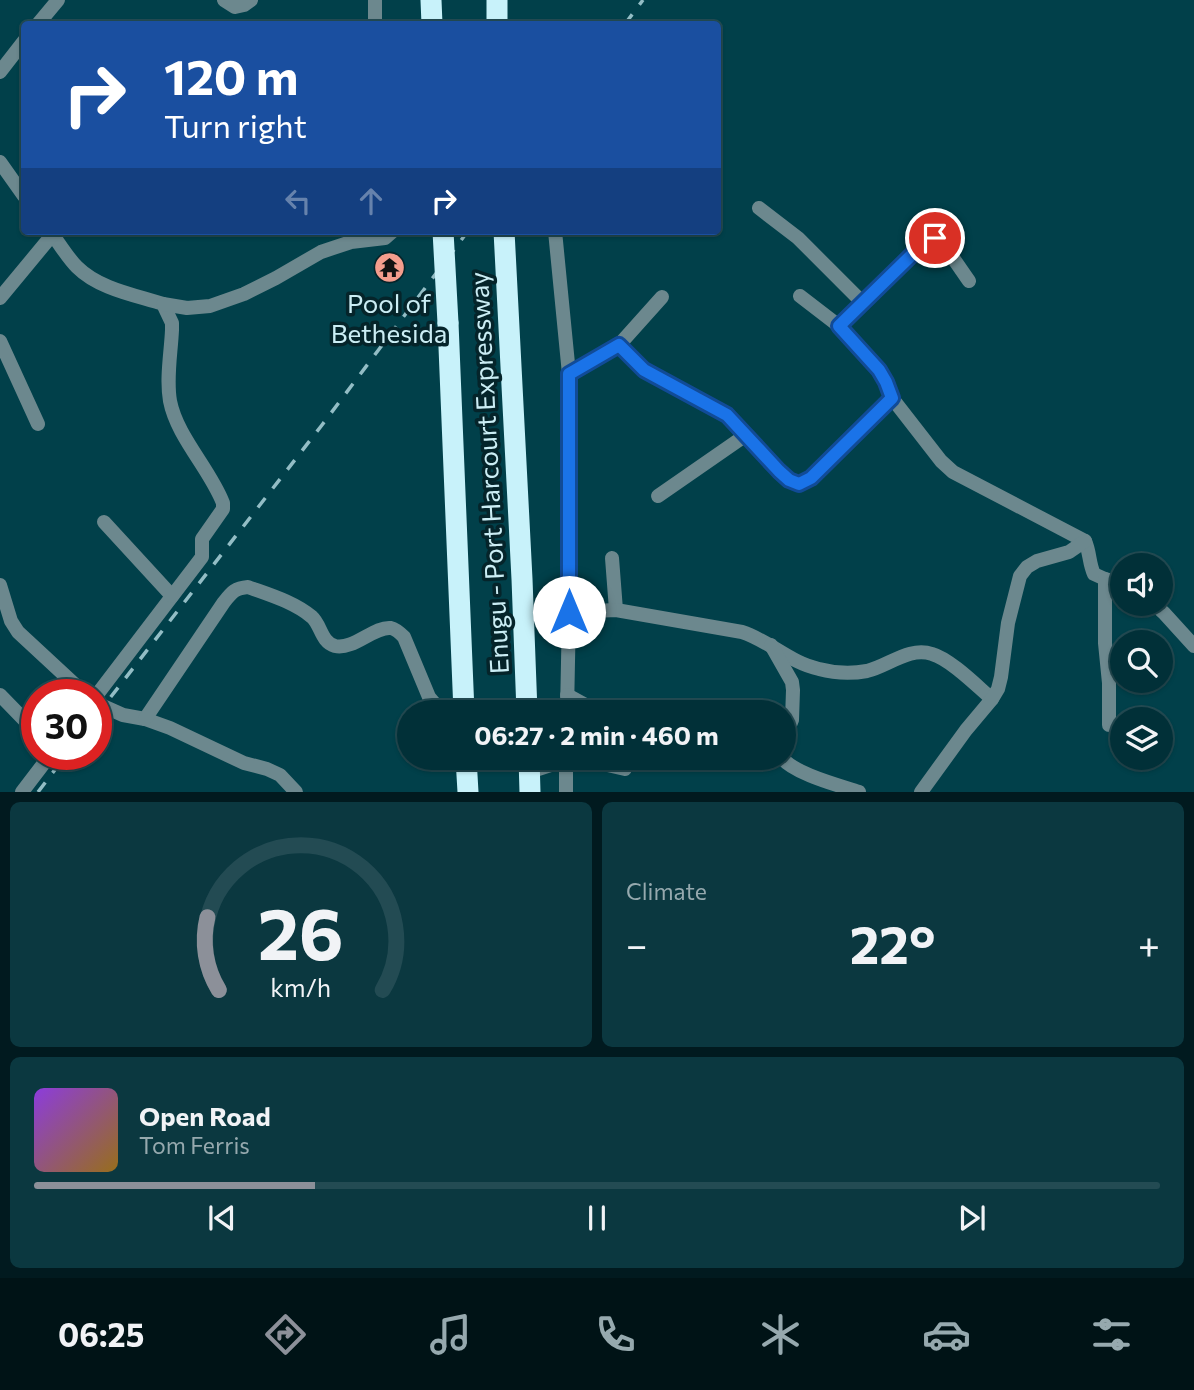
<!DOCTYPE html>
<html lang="en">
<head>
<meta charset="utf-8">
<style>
  body { margin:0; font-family:Commissioner,sans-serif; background:#0b3840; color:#f1f3f6; height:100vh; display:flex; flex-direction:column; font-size:26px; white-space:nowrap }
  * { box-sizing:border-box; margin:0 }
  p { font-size:23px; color:#96a9ae }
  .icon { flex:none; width:38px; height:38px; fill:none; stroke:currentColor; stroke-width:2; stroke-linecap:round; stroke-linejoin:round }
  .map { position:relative; height:792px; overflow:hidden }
  .panel { display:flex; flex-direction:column; gap:10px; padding:10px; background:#011a1f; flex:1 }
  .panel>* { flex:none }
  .hud { position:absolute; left:21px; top:21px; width:700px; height:214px; border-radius:7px; box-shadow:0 2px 5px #0004,0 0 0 2px #234b53; background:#1a4fa0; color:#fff; overflow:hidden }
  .controls { position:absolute; left:1110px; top:553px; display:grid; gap:14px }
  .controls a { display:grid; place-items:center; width:63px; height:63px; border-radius:50%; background:#013038; box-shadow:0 2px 5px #0004,0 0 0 2px #234b53; font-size:35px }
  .speed { position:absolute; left:21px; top:679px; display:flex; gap:14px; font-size:35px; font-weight:700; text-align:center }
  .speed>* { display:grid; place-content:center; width:91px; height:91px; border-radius:50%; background:#013038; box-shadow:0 2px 5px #0004,0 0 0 2px #234b53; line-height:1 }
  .speed .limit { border:10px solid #d22; background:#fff; color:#111 }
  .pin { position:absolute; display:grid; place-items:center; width:60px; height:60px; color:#fff; margin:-30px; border:4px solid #fff; border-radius:50%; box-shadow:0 2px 7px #0007 }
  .me { position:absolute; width:77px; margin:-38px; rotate:0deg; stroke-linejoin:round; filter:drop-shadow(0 0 5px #0008) }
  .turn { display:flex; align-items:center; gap:24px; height:147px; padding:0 28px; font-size:32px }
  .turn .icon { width:91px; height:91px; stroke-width:2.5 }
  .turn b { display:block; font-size:49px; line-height:60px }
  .lanes { display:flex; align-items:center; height:66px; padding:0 28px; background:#0003; justify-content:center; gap:35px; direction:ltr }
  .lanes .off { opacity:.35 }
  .big { font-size:52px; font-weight:700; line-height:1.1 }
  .panel .widget { flex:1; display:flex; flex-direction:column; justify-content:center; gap:10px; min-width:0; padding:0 24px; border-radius:10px; background:#0b3840 }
  .panel .dial { align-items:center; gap:0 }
  .dial svg { height:182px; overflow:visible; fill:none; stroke:#234b53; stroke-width:7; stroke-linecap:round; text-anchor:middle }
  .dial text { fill:#f1f3f6; stroke:none }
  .song { display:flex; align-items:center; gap:21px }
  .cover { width:84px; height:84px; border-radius:10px; background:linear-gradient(135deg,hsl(270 70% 55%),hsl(40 70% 35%)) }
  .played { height:7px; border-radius:4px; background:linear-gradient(90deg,#8c9099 25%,#234b53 25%) }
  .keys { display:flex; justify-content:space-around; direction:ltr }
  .heat { display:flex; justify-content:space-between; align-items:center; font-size:38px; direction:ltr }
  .panel .tiles { flex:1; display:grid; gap:10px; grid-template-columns:1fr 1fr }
  .widget:last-child { grid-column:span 2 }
  .trip { position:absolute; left:397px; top:700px; width:399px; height:70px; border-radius:35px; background:#013038; box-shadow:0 2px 5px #0004,0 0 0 2px #234b53; font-weight:700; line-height:70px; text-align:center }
  .dock { display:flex; height:112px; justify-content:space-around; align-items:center; background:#001316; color:#96a9ae }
  .dock .icon { width:49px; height:49px }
  .dock .current { color:#8c9099 }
  .dock b { font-size:32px; color:#f1f3f6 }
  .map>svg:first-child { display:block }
</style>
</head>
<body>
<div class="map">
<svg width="1194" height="792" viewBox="0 0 1194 792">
  <rect width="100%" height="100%" fill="#01404a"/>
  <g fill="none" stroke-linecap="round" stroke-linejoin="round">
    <g stroke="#6c888e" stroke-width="14">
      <path d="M224,0L235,7L244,5L251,0"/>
      <path d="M38,24L58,0"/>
      <path d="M375,24V0"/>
      <path d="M0,72L24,41"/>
      <path d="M0,162L24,196"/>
      <path d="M759,208L798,238L863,303"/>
      <path d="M50,231C59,243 67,257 77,267C99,289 135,295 163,304L172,323V330C171,353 166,378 170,401C177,437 210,469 223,503V509L202,539V557L96,696"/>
      <path d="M555,231L569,374V612L567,712"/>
      <path d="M800,296L839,326L879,370L886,382L892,398L941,461L953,472L1085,541C1090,552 1089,564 1094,574L1105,579L1122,583"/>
      <path d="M0,298L53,234"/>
      <path d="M163,304L187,308L210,306L244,294L276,278L321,252L351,242L385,238L393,231"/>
      <path d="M839,326L927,240L935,238L942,242L969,281"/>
      <path d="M0,341L38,424"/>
      <path d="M619,345L644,370L727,415L779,471L789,480L799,484L811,478L892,398"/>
      <path d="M569,374L619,345L662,297"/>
      <path d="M658,496L746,435"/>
      <path d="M104,522L172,596"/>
      <path d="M612,558L616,610"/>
      <path d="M1105,579V643L1109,683V725"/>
      <path d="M0,585L11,621L18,632L86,695"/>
      <path d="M1154,604L1164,613L1194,646"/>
      <path d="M569,612L616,610L742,632C770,641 790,663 819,669C834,673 851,674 867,671C888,666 910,646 932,654C950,659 977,686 992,699"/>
      <path d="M771,645L792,682L793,690L792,720L784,740"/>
      <path d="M0,695L37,733"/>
      <path d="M567,695L598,712"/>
      <path d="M96,703L123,715L145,719L170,728L244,763L267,769L280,775L296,792"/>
      <path d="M145,719L224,602C232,592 235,588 248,587C270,595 294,602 312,617C321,625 321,642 335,646C354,650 374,626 391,628C396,629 401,634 404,637L429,697L435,704L464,712"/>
      <path d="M566,758V792"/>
      <path d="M782,758C795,774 838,785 859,792"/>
      <path d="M529,772L566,760L590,761L625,769"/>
      <path d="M22,792L51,754"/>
      <path d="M921,792L966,730L992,699L998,689L1001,677L1008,623L1020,576L1027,567L1037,561L1069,552L1085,541"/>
    </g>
    <g stroke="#c8f2fa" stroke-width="21">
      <path d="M431,0L432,24"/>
      <path d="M497,0V24"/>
      <path d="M504,231L522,579L527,712"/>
      <path d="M448,323L464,712"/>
      <path d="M466,758L468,792"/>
      <path d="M529,758L530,792"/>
    </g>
    <g stroke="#93bdc5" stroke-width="3.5" stroke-dasharray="12 12" stroke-linecap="butt">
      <path d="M625,24L643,0"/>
      <path d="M96,716L322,425L468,231"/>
      <path d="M38,792L67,754"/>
    </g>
    <path stroke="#c8f2fa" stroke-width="21" d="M443,231L448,323"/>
  </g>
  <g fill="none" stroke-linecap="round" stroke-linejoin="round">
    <defs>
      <path id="route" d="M569,612V374L619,345L644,370L727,415L779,471L789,480L799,484L811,478L892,398L886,382L879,370L839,326L927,240L935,238"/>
    </defs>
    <use href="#route" stroke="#114b97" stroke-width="18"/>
    <use href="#route" stroke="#1a73e8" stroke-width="12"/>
  </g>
  <defs>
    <symbol id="temple-disc" viewBox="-11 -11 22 22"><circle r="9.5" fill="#f49d8d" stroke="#05242a"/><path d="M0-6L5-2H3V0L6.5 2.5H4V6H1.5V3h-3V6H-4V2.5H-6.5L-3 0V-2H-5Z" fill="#111"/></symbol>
  </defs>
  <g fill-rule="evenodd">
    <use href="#temple-disc" x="372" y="250" width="35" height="35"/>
  </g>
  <g text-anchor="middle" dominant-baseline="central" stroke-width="7" stroke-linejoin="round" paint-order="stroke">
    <g font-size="26" fill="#cbedf4" stroke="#05242a">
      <text x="389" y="302">Pool of<tspan x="389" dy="30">Bethesida</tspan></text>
    </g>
    <g font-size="26" fill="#cbedf4" stroke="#05242a">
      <text transform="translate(488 473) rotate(-93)">Enugu - Port Harcourt Expressway</text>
    </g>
  </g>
</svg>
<div class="controls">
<a><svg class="icon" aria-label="sound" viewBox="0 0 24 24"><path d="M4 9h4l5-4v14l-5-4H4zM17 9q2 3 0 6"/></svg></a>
<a><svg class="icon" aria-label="search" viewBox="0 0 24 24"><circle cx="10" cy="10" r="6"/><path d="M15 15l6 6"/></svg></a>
<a><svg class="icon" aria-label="layers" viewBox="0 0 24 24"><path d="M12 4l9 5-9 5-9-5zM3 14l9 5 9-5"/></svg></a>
</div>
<div class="speed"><div class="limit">30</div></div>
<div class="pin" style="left:935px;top:238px;background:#d93025"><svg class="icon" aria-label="arrive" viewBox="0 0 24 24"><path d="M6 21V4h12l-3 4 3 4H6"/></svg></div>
<svg class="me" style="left:569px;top:612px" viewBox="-20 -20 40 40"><circle r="19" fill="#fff"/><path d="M0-13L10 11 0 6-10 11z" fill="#1a73e8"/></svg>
<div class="trip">06:27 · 2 min · 460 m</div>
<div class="hud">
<div class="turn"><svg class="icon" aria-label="right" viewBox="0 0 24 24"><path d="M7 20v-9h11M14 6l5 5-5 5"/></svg><div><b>120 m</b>Turn right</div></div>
<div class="lanes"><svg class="icon off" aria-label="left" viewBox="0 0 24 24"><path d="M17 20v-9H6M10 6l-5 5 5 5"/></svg><svg class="icon off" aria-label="ahead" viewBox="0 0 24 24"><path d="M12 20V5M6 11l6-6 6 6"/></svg><svg class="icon" aria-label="right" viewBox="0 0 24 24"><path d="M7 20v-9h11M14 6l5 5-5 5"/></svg></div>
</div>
</div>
<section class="panel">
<div class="tiles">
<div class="widget dial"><svg viewBox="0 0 100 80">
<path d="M14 69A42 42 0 1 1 86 69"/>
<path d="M14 69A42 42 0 0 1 9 37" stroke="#8c9099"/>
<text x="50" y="56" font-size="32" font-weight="700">26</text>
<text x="50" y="72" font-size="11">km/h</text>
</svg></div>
<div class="widget"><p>Climate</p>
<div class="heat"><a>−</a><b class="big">22°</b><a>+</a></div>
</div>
<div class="widget">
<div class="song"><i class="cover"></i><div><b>Open Road</b><p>Tom Ferris</p></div></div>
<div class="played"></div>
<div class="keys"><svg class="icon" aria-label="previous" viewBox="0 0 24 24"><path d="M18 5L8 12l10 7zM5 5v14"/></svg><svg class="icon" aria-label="pause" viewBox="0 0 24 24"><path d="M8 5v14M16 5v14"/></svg><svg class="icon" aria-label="next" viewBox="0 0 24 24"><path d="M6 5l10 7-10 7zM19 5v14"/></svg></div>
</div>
</div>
</section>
<nav class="dock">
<b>06:25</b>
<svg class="icon current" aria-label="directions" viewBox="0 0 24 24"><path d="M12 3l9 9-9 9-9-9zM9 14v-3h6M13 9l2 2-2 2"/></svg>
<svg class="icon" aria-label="music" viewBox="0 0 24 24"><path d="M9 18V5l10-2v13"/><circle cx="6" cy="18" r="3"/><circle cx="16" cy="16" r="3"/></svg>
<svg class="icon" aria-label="phone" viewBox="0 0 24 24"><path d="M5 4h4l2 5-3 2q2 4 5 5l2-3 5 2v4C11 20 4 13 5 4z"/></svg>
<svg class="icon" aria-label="climate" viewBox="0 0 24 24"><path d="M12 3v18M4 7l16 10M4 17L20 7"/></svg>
<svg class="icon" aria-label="car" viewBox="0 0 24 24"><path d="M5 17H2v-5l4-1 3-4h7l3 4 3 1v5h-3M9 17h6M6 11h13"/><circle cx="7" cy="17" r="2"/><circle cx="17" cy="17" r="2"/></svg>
<svg class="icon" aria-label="filters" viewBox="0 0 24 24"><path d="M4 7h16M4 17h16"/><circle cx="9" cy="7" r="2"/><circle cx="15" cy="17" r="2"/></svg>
</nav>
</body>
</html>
